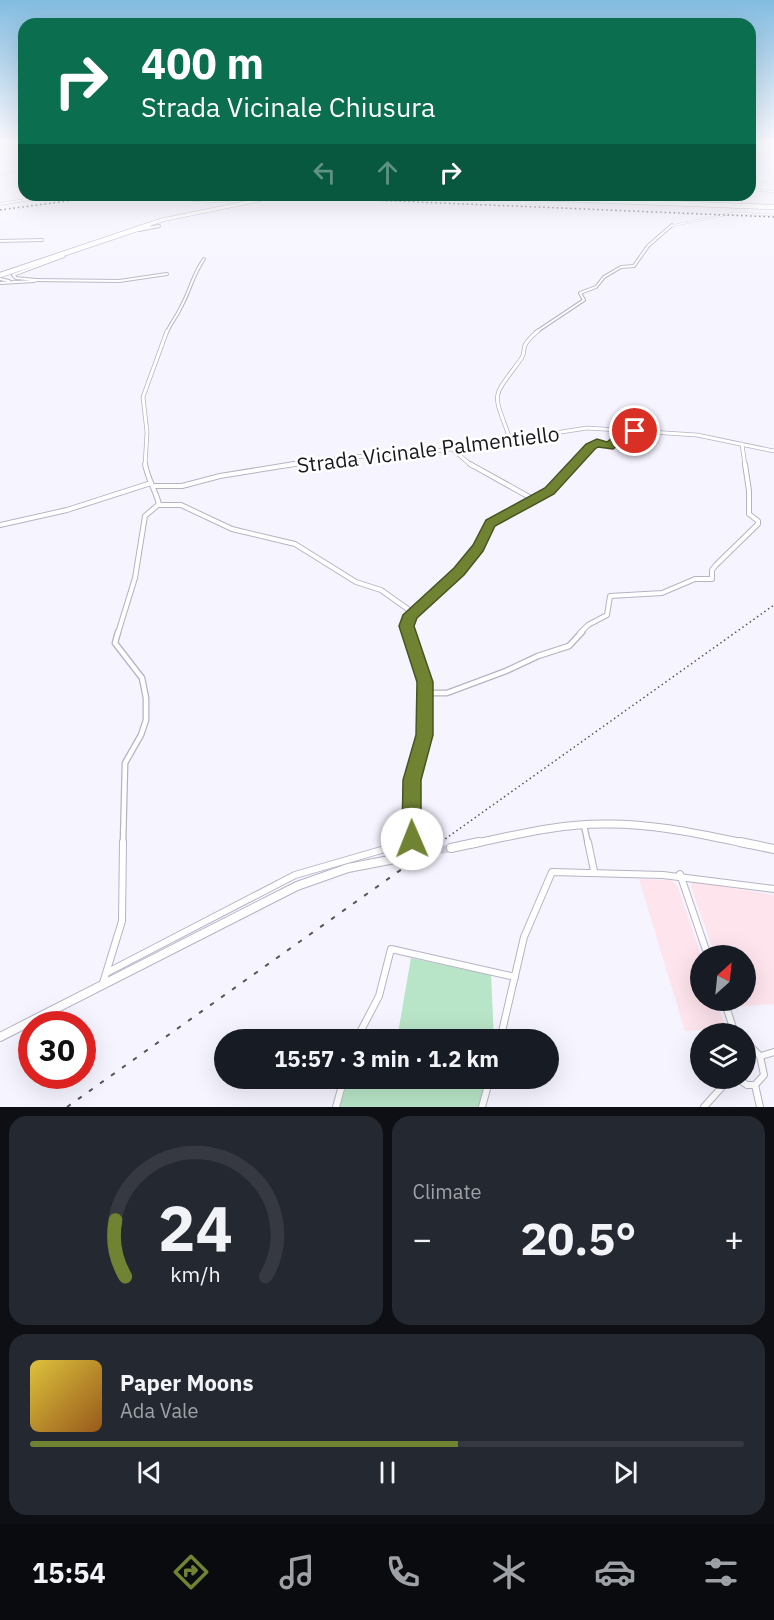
<!DOCTYPE html>
<html lang="en">
<head>
<meta charset="utf-8">
<style>
  body { margin:0; font-family:"IBM Plex Sans",sans-serif; background:#242831; color:#f1f3f6; height:100vh; display:flex; flex-direction:column; font-size:22px; white-space:nowrap }
  * { box-sizing:border-box; margin:0 }
  p { font-size:20px; color:#9ea1a6 }
  .icon { flex:none; width:33px; height:33px; fill:none; stroke:currentColor; stroke-width:2; stroke-linecap:round; stroke-linejoin:round }
  .map { position:relative; height:1107px; overflow:hidden }
  .panel { display:flex; flex-direction:column; gap:9px; padding:9px; background:#0d0f14; flex:1 }
  .panel>* { flex:none }
  .top-card { position:absolute; left:18px; top:18px; width:738px; height:183px; border-radius:18px; box-shadow:0 6px 24px #0002; background:#0b6e4f; color:#fff; overflow:hidden }
  .needle { width:39px; rotate:27deg }
  .buttons { position:absolute; left:690px; top:945px; display:grid; gap:12px }
  .buttons a { display:grid; place-items:center; width:66px; height:66px; border-radius:50%; background:#171b24; box-shadow:0 6px 24px #0002; font-size:30px }
  .speed { position:absolute; left:18px; top:1011px; display:flex; gap:12px; font-size:30px; font-weight:700; text-align:center }
  .speed>* { display:grid; place-content:center; width:78px; height:78px; border-radius:50%; background:#171b24; box-shadow:0 6px 24px #0002; line-height:1 }
  .speed .limit { border:9px solid #d22; background:#fff; color:#111 }
  .pin { position:absolute; display:grid; place-items:center; width:51px; height:51px; color:#fff; margin:-26px; border:3px solid #fff; border-radius:50%; box-shadow:0 2px 6px #0007 }
  .me { position:absolute; width:66px; margin:-33px; rotate:359deg; stroke-linejoin:round; filter:drop-shadow(0 0 4px #0008) }
  .turn { display:flex; align-items:center; gap:21px; height:126px; padding:0 24px; font-size:27px }
  .turn .icon { width:78px; height:78px; stroke-width:2.5 }
  .turn b { display:block; font-size:42px; line-height:51px }
  .lanes { display:flex; align-items:center; height:57px; padding:0 24px; background:#0003; justify-content:center; gap:30px; direction:ltr }
  .lanes .off { opacity:.35 }
  .big { font-size:45px; font-weight:700; line-height:1.1 }
  .panel .tile { flex:1; display:flex; flex-direction:column; justify-content:center; gap:9px; min-width:0; padding:0 21px; border-radius:18px; background:#242831 }
  .panel .dial { align-items:center; gap:0 }
  .dial svg { height:156px; overflow:visible; fill:none; stroke:#363941; stroke-width:7; stroke-linecap:round; text-anchor:middle }
  .dial text { fill:#f1f3f6; stroke:none }
  .song { display:flex; align-items:center; gap:18px }
  .cover { width:72px; height:72px; border-radius:9px; background:linear-gradient(135deg,hsl(50 70% 55%),hsl(30 70% 35%)) }
  .played { height:6px; border-radius:3px; background:linear-gradient(90deg,#6f8333 60%,#363941 60%) }
  .keys { display:flex; justify-content:space-around; direction:ltr }
  .heat { display:flex; justify-content:space-between; align-items:center; font-size:33px; direction:ltr }
  .panel .tiles { flex:1; display:grid; gap:9px; grid-template-columns:1fr 1fr }
  .tile:last-child { grid-column:span 2 }
  .trip { position:absolute; left:214px; top:1029px; width:345px; height:60px; border-radius:30px; background:#171b24; box-shadow:0 6px 24px #0002; font-weight:700; line-height:60px; text-align:center }
  .dock { display:flex; height:96px; justify-content:space-around; align-items:center; background:#090b0e; color:#9ea1a6 }
  .dock .icon { width:42px; height:42px }
  .dock .active { color:#6f8333 }
  .dock b { font-size:27px; color:#f1f3f6 }
  .map>svg:first-child { display:block }
</style>
</head>
<body>
<div class="map">
<svg width="774" height="1107" viewBox="0 0 774 1107">
  <rect width="100%" height="100%" fill="#f6f4ff"/>
  <g fill="#fee4ec">
    <path d="M639,879L670,880L677,885L701,955L700,1000L716,1001L726,1028L685,1031Z"/>
    <path d="M693,881L774,895V1006L773,1004L734,1007L731,1001L746,1000V956L715,955L691,887Z"/>
  </g>
  <g fill="#b8e4c7">
    <path d="M411,958L491,975L494,1039H397Z"/>
    <path d="M348,1079V1078L486,1079L479,1107H340Z"/>
  </g>
  <g fill="none" stroke-linecap="round" stroke-linejoin="round">
    <path stroke="#d5d3dd" stroke-width="8" stroke-dasharray="8 4" stroke-linecap="butt" d="M405,857L451,848"/>
    <path stroke="#d5d3dd" stroke-width="3" stroke-dasharray="3 1.5" stroke-linecap="butt" d="M259,200L305,196"/>
    <defs>
      <g id="minor-far5">
        <path d="M0,175L24,171"/>
        <path d="M766,182H763L757,190L774,192"/>
        <path d="M380,196L385,198L391,195"/>
        <path d="M87,199H173L217,202L257,197L278,198"/>
        <path d="M671,226L734,213L774,215"/>
      </g>
      <g id="minor-far4">
        <path d="M139,230L159,226"/>
        <path d="M0,241L42,240"/>
        <path d="M0,279L9,281"/>
        <path d="M34,280L119,281L167,274"/>
        <path d="M0,283L34,281L36,280L16,278L13,275L64,256"/>
        <path d="M167,332C171,323 177,316 181,307C190,291 193,274 204,259"/>
        <path d="M536,332L584,300L580,293L596,287L604,277L621,267L634,266L648,246L672,225"/>
      </g>
      <g id="minor-far3">
        <path d="M510,439C493,390 490,401 521,359C525,354 523,350 525,345C528,340 533,335 538,331"/>
        <path d="M742,444L745,466"/>
        <path d="M451,448L472,466"/>
        <path d="M145,466L147,432L143,397L167,331"/>
        <path d="M284,466L351,457L431,452L587,428L697,435L774,451"/>
        <path d="M573,466L593,445L599,443L609,447L622,436L638,431"/>
      </g>
      <g id="minor-far2">
        <path d="M470,464L533,499"/>
        <path d="M155,486H182L220,476L294,464"/>
        <path d="M158,505H181L232,529L295,544L356,582L381,590L412,612"/>
        <path d="M0,525L67,510L151,483"/>
        <path d="M118,633L135,578L145,516L159,504C155,489 148,480 145,464"/>
        <path d="M409,633L408,619L464,565L480,543L488,526L550,491L575,464"/>
        <path d="M580,633L588,625L607,615L610,596L662,593L695,579H712V570L716,565L758,524V521L749,514V491L745,464"/>
      </g>
      <g id="minor-far1">
        <path d="M118,632L115,643L142,678L146,698V720L141,735L125,763L123,844"/>
        <path d="M424,693H447L506,671L538,656L569,646L582,632"/>
        <path d="M584,825L588,844"/>
        <path d="M403,844L410,842L413,823L412,780L424,735L425,682L409,632"/>
      </g>
      <g id="minor">
        <path d="M588,842L594,871"/>
        <path d="M680,874L708,956"/>
        <path d="M108,972L295,875L409,842"/>
        <path d="M103,983L122,921L123,842"/>
        <path d="M724,1000L735,1034"/>
        <path d="M356,1040L379,996L391,949L515,977"/>
        <path d="M500,1040L524,937L552,872L663,875L774,889"/>
        <path d="M761,1056L774,1052"/>
        <path d="M737,1078L747,1085H755L764,1075L760,1056L746,1042"/>
        <path d="M755,1085L760,1107"/>
        <path d="M336,1107L344,1078"/>
        <path d="M482,1107L490,1078"/>
        <path d="M704,1107L730,1078"/>
      </g>
      <g id="tertiary">
        <path d="M293,195L347,197L389,195"/>
        <path d="M410,195L441,196"/>
        <path d="M492,195L774,206"/>
        <path d="M0,204L56,195"/>
      </g>
      <path id="secondary-far1" d="M472,844C515,835 558,824 603,824C652,823 700,834 748,844"/>
      <g id="secondary">
        <path d="M740,842L774,849"/>
        <path d="M451,848L479,842"/>
        <path d="M0,1037L297,886L348,868L405,857"/>
      </g>
      <g id="trunk-far1">
        <path d="M438,195L774,208"/>
        <path d="M144,226L162,220L259,200"/>
      </g>
      <path id="trunk" d="M0,275L149,225"/>
    </defs>
    <use href="#minor-far5" stroke="#b6b3c4" stroke-width="2"/>
    <use href="#minor-far4" stroke="#b6b3c4" stroke-width="4"/>
    <use href="#minor-far3" stroke="#b6b3c4" stroke-width="4.5"/>
    <use href="#minor-far2" stroke="#b6b3c4" stroke-width="6"/>
    <use href="#minor-far1" stroke="#b6b3c4" stroke-width="7"/>
    <use href="#minor" stroke="#b6b3c4" stroke-width="8"/>
    <use href="#tertiary" stroke="#b6b3c4" stroke-width="3"/>
    <use href="#secondary-far1" stroke="#b6b3c4" stroke-width="9"/>
    <use href="#secondary" stroke="#b6b3c4" stroke-width="10"/>
    <use href="#trunk-far1" stroke="#b6b3c4" stroke-width="4"/>
    <use href="#trunk" stroke="#b6b3c4" stroke-width="6"/>
    <use href="#minor-far5" stroke="#fff" stroke-width="1.5"/>
    <use href="#minor-far4" stroke="#fff" stroke-width="2"/>
    <use href="#minor-far3" stroke="#fff" stroke-width="3"/>
    <use href="#minor-far2" stroke="#fff" stroke-width="4"/>
    <use href="#minor-far1" stroke="#fff" stroke-width="4.5"/>
    <use href="#minor" stroke="#fff" stroke-width="6"/>
    <use href="#tertiary" stroke="#fff" stroke-width="2"/>
    <use href="#secondary-far1" stroke="#fff" stroke-width="7"/>
    <use href="#secondary" stroke="#fff" stroke-width="8"/>
    <use href="#trunk-far1" stroke="#fff" stroke-width="3"/>
    <use href="#trunk" stroke="#fff" stroke-width="4.5"/>
    <g stroke="#55545b" stroke-width="1.5" stroke-dasharray="1.5 3" stroke-linecap="butt">
      <path d="M251,195L774,217"/>
      <path d="M0,210L111,195"/>
      <path d="M438,844L774,605"/>
    </g>
    <path stroke="#55545b" stroke-width="2" stroke-dasharray="4.5 9" stroke-linecap="butt" d="M67,1107L440,842"/>
  </g>
  <linearGradient id="sky" x2="0" y2="1"><stop stop-color="#83bce1"/><stop offset="0.48" stop-color="#fbfaff"/><stop offset="1" stop-color="#fbfaff" stop-opacity="0"/></linearGradient>
  <rect width="774" height="296" fill="url(#sky)"/>
  <path fill="#6f8333" stroke="#485521" stroke-width="1.5" d="M635,428L640,431C633,438 622,442 613,449L598,447L595,449L554,494L495,526L483,551L464,575L417,618L414,626L433,682V735L421,780V839L418,846L412,849L405,846L402,839L403,780L416,735L417,682L399,626L403,615L454,568L473,545L486,520L545,488L586,444L597,439L607,442L618,433Z"/>
  <g text-anchor="middle" dominant-baseline="central" stroke-width="5" stroke-linejoin="round" paint-order="stroke">
    <g font-size="21" fill="#1a191f" stroke="#fff">
      <text transform="translate(428 449) rotate(-7)">Strada Vicinale Palmentiello</text>
    </g>
  </g>
</svg>
<div class="buttons">
<a><svg class="needle" viewBox="-14 -14 28 28"><path d="M0-13l5 13h-10z" fill="#e53935"/><path d="M0 13l5-13h-10z" fill="#9ea1a6"/></svg></a>
<a><svg class="icon" aria-label="layers" viewBox="0 0 24 24"><path d="M12 4l9 5-9 5-9-5zM3 14l9 5 9-5"/></svg></a>
</div>
<div class="speed"><div class="limit">30</div></div>
<div class="pin" style="left:635px;top:431px;background:#d93025"><svg class="icon" aria-label="arrive" viewBox="0 0 24 24"><path d="M6 21V4h12l-3 4 3 4H6"/></svg></div>
<svg class="me" style="left:412px;top:839px" viewBox="-20 -20 40 40"><circle r="19" fill="#fff"/><path d="M0-13L10 11 0 6-10 11z" fill="#6f8333"/></svg>
<div class="trip">15:57 · 3 min · 1.2 km</div>
<div class="top-card">
<div class="turn"><svg class="icon" aria-label="right" viewBox="0 0 24 24"><path d="M7 20v-9h11M14 6l5 5-5 5"/></svg><div><b>400 m</b>Strada Vicinale Chiusura</div></div>
<div class="lanes"><svg class="icon off" aria-label="left" viewBox="0 0 24 24"><path d="M17 20v-9H6M10 6l-5 5 5 5"/></svg><svg class="icon off" aria-label="ahead" viewBox="0 0 24 24"><path d="M12 20V5M6 11l6-6 6 6"/></svg><svg class="icon" aria-label="right" viewBox="0 0 24 24"><path d="M7 20v-9h11M14 6l5 5-5 5"/></svg></div>
</div>
</div>
<section class="panel">
<div class="tiles">
<div class="tile dial"><svg viewBox="0 0 100 80">
<path d="M14 69A42 42 0 1 1 86 69"/>
<path d="M14 69A42 42 0 0 1 9 40" stroke="#6f8333"/>
<text x="50" y="56" font-size="32" font-weight="700">24</text>
<text x="50" y="72" font-size="11">km/h</text>
</svg></div>
<div class="tile"><p>Climate</p>
<div class="heat"><a>−</a><b class="big">20.5°</b><a>+</a></div>
</div>
<div class="tile">
<div class="song"><i class="cover"></i><div><b>Paper Moons</b><p>Ada Vale</p></div></div>
<div class="played"></div>
<div class="keys"><svg class="icon" aria-label="previous" viewBox="0 0 24 24"><path d="M18 5L8 12l10 7zM5 5v14"/></svg><svg class="icon" aria-label="pause" viewBox="0 0 24 24"><path d="M8 5v14M16 5v14"/></svg><svg class="icon" aria-label="next" viewBox="0 0 24 24"><path d="M6 5l10 7-10 7zM19 5v14"/></svg></div>
</div>
</div>
</section>
<nav class="dock">
<b>15:54</b>
<svg class="icon active" aria-label="directions" viewBox="0 0 24 24"><path d="M12 3l9 9-9 9-9-9zM9 14v-3h6M13 9l2 2-2 2"/></svg>
<svg class="icon" aria-label="music" viewBox="0 0 24 24"><path d="M9 18V5l10-2v13"/><circle cx="6" cy="18" r="3"/><circle cx="16" cy="16" r="3"/></svg>
<svg class="icon" aria-label="phone" viewBox="0 0 24 24"><path d="M5 4h4l2 5-3 2q2 4 5 5l2-3 5 2v4C11 20 4 13 5 4z"/></svg>
<svg class="icon" aria-label="climate" viewBox="0 0 24 24"><path d="M12 3v18M4 7l16 10M4 17L20 7"/></svg>
<svg class="icon" aria-label="car" viewBox="0 0 24 24"><path d="M5 17H2v-5l4-1 3-4h7l3 4 3 1v5h-3M9 17h6M6 11h13"/><circle cx="7" cy="17" r="2"/><circle cx="17" cy="17" r="2"/></svg>
<svg class="icon" aria-label="filters" viewBox="0 0 24 24"><path d="M4 7h16M4 17h16"/><circle cx="9" cy="7" r="2"/><circle cx="15" cy="17" r="2"/></svg>
</nav>
</body>
</html>
